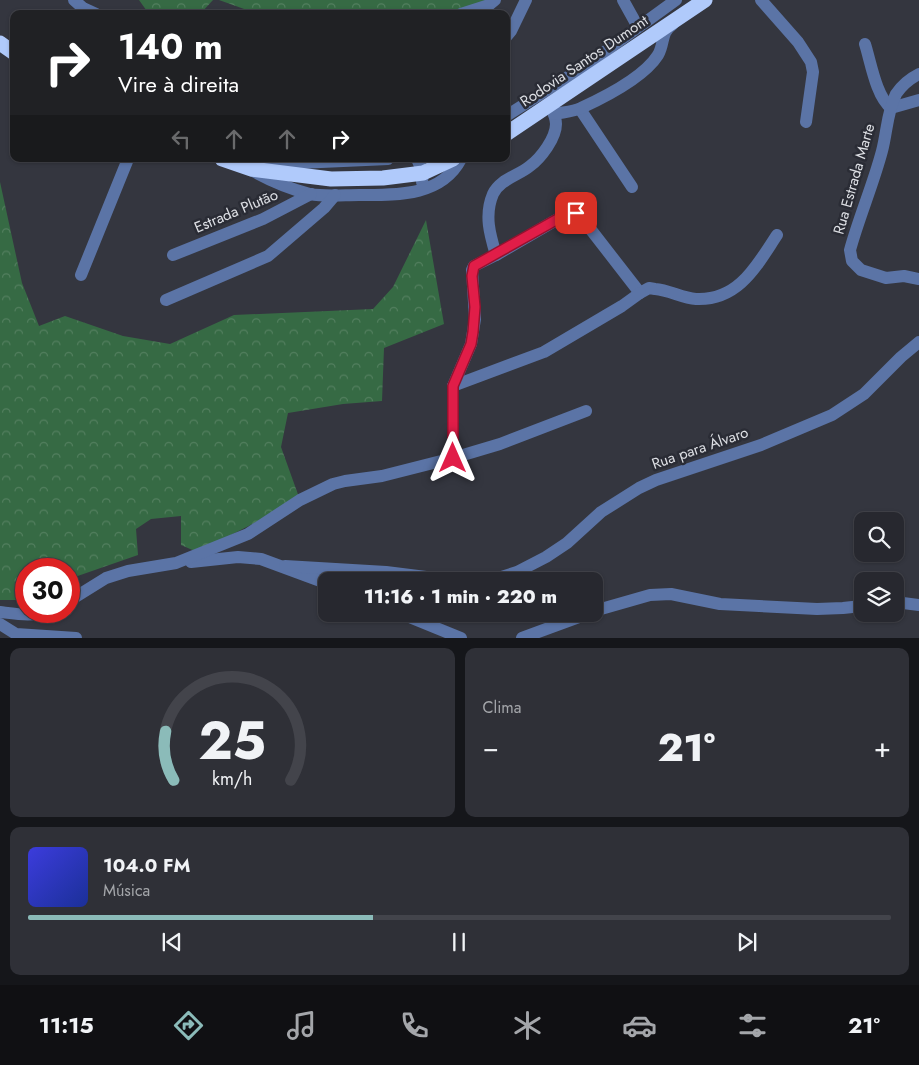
<!DOCTYPE html>
<html lang="pt">
<head>
<meta charset="utf-8">
<style>
  body { margin:0; font-family:Jost,sans-serif; background:#2f3037; color:#f1f3f6; height:100vh; display:flex; flex-direction:column; font-size:19px; white-space:nowrap }
  * { box-sizing:border-box; margin:0 }
  p { font-size:16px; color:#a4a6aa }
  .icon { flex:none; width:28px; height:28px; fill:none; stroke:currentColor; stroke-width:2; stroke-linecap:round; stroke-linejoin:round }
  .map { position:relative; height:638px; overflow:hidden }
  .drawer { display:flex; flex-direction:column; gap:10px; padding:10px; background:#15161a; flex:1 }
  .drawer>* { flex:none }
  .banner { position:absolute; left:10px; top:10px; width:500px; height:152px; border-radius:10px; box-shadow:0 1px 4px #0004,0 0 0 1px #43444b; background:#202124; color:#fff; overflow:hidden }
  .buttons { position:absolute; left:854px; top:512px; display:grid; gap:10px }
  .buttons a { display:grid; place-items:center; width:50px; height:50px; border-radius:10px; background:#27282f; box-shadow:0 1px 4px #0004,0 0 0 1px #43444b; font-size:25px }
  .speed { position:absolute; left:15px; top:558px; display:flex; gap:10px; font-size:25px; font-weight:700; text-align:center }
  .speed>* { display:grid; place-content:center; width:65px; height:65px; border-radius:50%; background:#27282f; box-shadow:0 1px 4px #0004,0 0 0 1px #43444b; line-height:1 }
  .speed .limit { border:8px solid #d22; background:#fff; color:#111 }
  .pin { position:absolute; display:grid; place-items:center; width:42px; height:42px; color:#fff; margin:-21px; border-radius:10px; box-shadow:0 2px 8px #0006 }
  .me { position:absolute; width:55px; margin:-28px; rotate:0deg; stroke-linejoin:round; filter:drop-shadow(0 0 4px #0008) }
  .turn { display:flex; align-items:center; gap:18px; height:105px; padding:0 25px; font-size:22px }
  .turn .icon { width:65px; height:65px; stroke-width:2.5 }
  .turn b { display:block; font-size:35px; line-height:42px }
  .lanes { display:flex; align-items:center; height:48px; padding:0 25px; background:#0003; justify-content:center; gap:25px; direction:ltr }
  .lanes .off { opacity:.35 }
  .big { font-size:38px; font-weight:800; line-height:1.1 }
  .drawer .tile { flex:1; display:flex; flex-direction:column; justify-content:center; gap:8px; min-width:0; padding:0 18px; border-radius:10px; background:#2f3037 }
  .drawer .dial { align-items:center; gap:0 }
  .dial svg { height:130px; overflow:visible; fill:none; stroke:#43444b; stroke-width:7; stroke-linecap:round; text-anchor:middle }
  .dial text { fill:#f1f3f6; stroke:none }
  .song { display:flex; align-items:center; gap:15px }
  .cover { width:60px; height:60px; border-radius:8px; background:linear-gradient(135deg,hsl(240 70% 55%),hsl(230 70% 35%)) }
  .played { height:5px; border-radius:2px; background:linear-gradient(90deg,#8bbbb9 40%,#43444b 40%) }
  .keys { display:flex; justify-content:space-around; direction:ltr }
  .heat { display:flex; justify-content:space-between; align-items:center; font-size:28px; direction:ltr }
  .drawer .tiles { flex:1; display:grid; gap:10px; grid-template-columns:1fr 1fr }
  .tile:last-child { grid-column:span 2 }
  .trip { position:absolute; left:318px; top:572px; width:285px; height:50px; border-radius:10px; background:#27282f; box-shadow:0 1px 4px #0004,0 0 0 1px #43444b; font-weight:800; line-height:50px; text-align:center }
  .tab-bar { display:flex; height:80px; justify-content:space-around; align-items:center; background:#101013; color:#a4a6aa }
  .tab-bar .icon { width:35px; height:35px }
  .tab-bar .current { color:#8bbbb9 }
  .tab-bar b { font-size:22px; color:#f1f3f6 }
  .map>svg:first-child { display:block }
</style>
</head>
<body>
<div class="map">
<svg width="919" height="638" viewBox="0 0 919 638">
  <defs>
    <pattern id="forest-crowns" width="20" height="18" patternUnits="userSpaceOnUse" patternTransform="scale(1.25)"><rect width="20" height="18" fill="#366a44"/><path d="M2 6a3 3 0 1 1 6 0M12 15a3 3 0 1 1 6 0" fill="none" stroke="#537f5f"/></pattern>
  </defs>
  <rect width="100%" height="100%" fill="#34363f"/>
  <g fill="url(#forest-crowns)">
    <path d="M139,0H213L200,14H149Z"/>
    <path d="M219,0H487L486,2L451,14H258Z"/>
    <path d="M0,182L22,283L39,326L65,316L123,336L170,344L234,315L373,309L393,287L426,220L444,324L384,348L382,401L343,404L288,413L281,447L300,500L197,552L181,545V516L151,519L136,529L138,555L69,579V569H26V600H0Z"/>
  </g>
  <g fill="none" stroke-linecap="round" stroke-linejoin="round">
    <g stroke="#5b74a6" stroke-width="12">
      <path d="M74,0L83,8L96,14"/>
      <path d="M623,0L638,27"/>
      <path d="M761,0L798,42L811,62L813,72L806,122"/>
      <path d="M461,14L489,5L495,0"/>
      <path d="M506,37L511,31L526,0"/>
      <path d="M865,44C871,63 876,96 891,108L919,100"/>
      <path d="M919,74C909,79 902,85 896,94C887,112 887,132 882,151C873,185 859,217 850,250L852,261L861,270L886,278L904,276L919,279"/>
      <path d="M550,106C553,112 556,117 556,124C556,138 541,158 530,166C518,176 500,179 493,194C484,215 490,235 496,255L474,266L472,270L475,319L471,344L453,386V458L500,444L586,411"/>
      <path d="M580,109L632,187"/>
      <path d="M554,114C563,112 573,112 581,108C605,97 644,77 658,55C665,43 660,33 673,24"/>
      <path d="M506,116L585,66L676,0"/>
      <path d="M417,159L423,173L422,182"/>
      <path d="M254,165L388,159"/>
      <path d="M253,171C271,181 290,189 310,194C325,197 344,195 359,195C396,195 441,197 461,159"/>
      <path d="M173,255L263,219L311,194"/>
      <path d="M496,255L563,216L576,213L588,226L640,293L649,288L655,289C669,290 682,298 696,299C739,301 757,265 777,235"/>
      <path d="M81,275L128,159"/>
      <path d="M166,300L268,256L324,208L335,195"/>
      <path d="M453,386L544,352L622,306L640,293"/>
      <path d="M191,562L238,557L261,559L326,583"/>
      <path d="M285,566L386,572L458,581"/>
      <path d="M489,581L517,572L546,557L567,543L601,512L639,488L656,480L761,445L832,415L864,394L901,357L919,342"/>
      <path d="M69,601L106,578L128,571L176,563L248,534L300,500L333,484L345,481L382,476L453,458"/>
      <path d="M895,602L919,605"/>
      <path d="M594,611L650,595L671,594L720,604L817,609L843,608L862,606"/>
      <path d="M0,612C17,614 34,617 50,611"/>
      <path d="M402,614L461,638"/>
      <path d="M0,624L16,634L76,638"/>
      <path d="M522,638L587,614"/>
    </g>
    <g stroke="#b0cafb" stroke-width="15">
      <path d="M0,43L14,53"/>
      <path d="M506,134L705,0"/>
      <path d="M222,159L251,169L331,179L383,178L423,173L453,159"/>
    </g>
  </g>
  <g fill="none" stroke-linecap="round" stroke-linejoin="round">
    <defs>
      <path id="route" d="M453,458V386L471,344L473,332L475,307L472,276L474,266L563,216L576,213"/>
    </defs>
    <use href="#route" stroke="#92132f" stroke-width="12"/>
    <use href="#route" stroke="#e11d48" stroke-width="9"/>
  </g>
  <g text-anchor="middle" dominant-baseline="central" stroke-width="5" stroke-linejoin="round" paint-order="stroke">
    <g font-size="15" fill="#dee0e5" stroke="#2a2c35">
      <text transform="translate(584 61) rotate(-34)">Rodovia Santos Dumont</text>
      <text transform="translate(854 179) rotate(-74)">Rua Estrada Marte</text>
      <text transform="translate(236 211) rotate(-23)">Estrada Plutão</text>
      <text transform="translate(700 448) rotate(-19)">Rua para Álvaro</text>
    </g>
  </g>
</svg>
<div class="buttons">
<a><svg class="icon" aria-label="search" viewBox="0 0 24 24"><circle cx="10" cy="10" r="6"/><path d="M15 15l6 6"/></svg></a>
<a><svg class="icon" aria-label="layers" viewBox="0 0 24 24"><path d="M12 4l9 5-9 5-9-5zM3 14l9 5 9-5"/></svg></a>
</div>
<div class="speed"><div class="limit">30</div></div>
<div class="pin" style="left:576px;top:213px;background:#d93025"><svg class="icon" aria-label="arrive" viewBox="0 0 24 24"><path d="M6 21V4h12l-3 4 3 4H6"/></svg></div>
<svg class="me" style="left:453px;top:458px" viewBox="-20 -20 40 40"><path d="M0-17L14 15 0 8-14 15z" fill="#e11d48" stroke="#fff" stroke-width="4"/></svg>
<div class="trip">11:16 · 1 min · 220 m</div>
<div class="banner">
<div class="turn"><svg class="icon" aria-label="right" viewBox="0 0 24 24"><path d="M7 20v-9h11M14 6l5 5-5 5"/></svg><div><b>140 m</b>Vire à direita</div></div>
<div class="lanes"><svg class="icon off" aria-label="left" viewBox="0 0 24 24"><path d="M17 20v-9H6M10 6l-5 5 5 5"/></svg><svg class="icon off" aria-label="ahead" viewBox="0 0 24 24"><path d="M12 20V5M6 11l6-6 6 6"/></svg><svg class="icon off" aria-label="ahead" viewBox="0 0 24 24"><path d="M12 20V5M6 11l6-6 6 6"/></svg><svg class="icon" aria-label="right" viewBox="0 0 24 24"><path d="M7 20v-9h11M14 6l5 5-5 5"/></svg></div>
</div>
</div>
<section class="drawer">
<div class="tiles">
<div class="tile dial"><svg viewBox="0 0 100 80">
<path d="M14 69A42 42 0 1 1 86 69"/>
<path d="M14 69A42 42 0 0 1 9 39" stroke="#8bbbb9"/>
<text x="50" y="56" font-size="32" font-weight="700">25</text>
<text x="50" y="72" font-size="11">km/h</text>
</svg></div>
<div class="tile"><p>Clima</p>
<div class="heat"><a>−</a><b class="big">21°</b><a>+</a></div>
</div>
<div class="tile">
<div class="song"><i class="cover"></i><div><b>104.0 FM</b><p>Música</p></div></div>
<div class="played"></div>
<div class="keys"><svg class="icon" aria-label="previous" viewBox="0 0 24 24"><path d="M18 5L8 12l10 7zM5 5v14"/></svg><svg class="icon" aria-label="pause" viewBox="0 0 24 24"><path d="M8 5v14M16 5v14"/></svg><svg class="icon" aria-label="next" viewBox="0 0 24 24"><path d="M6 5l10 7-10 7zM19 5v14"/></svg></div>
</div>
</div>
</section>
<nav class="tab-bar">
<b>11:15</b>
<svg class="icon current" aria-label="directions" viewBox="0 0 24 24"><path d="M12 3l9 9-9 9-9-9zM9 14v-3h6M13 9l2 2-2 2"/></svg>
<svg class="icon" aria-label="music" viewBox="0 0 24 24"><path d="M9 18V5l10-2v13"/><circle cx="6" cy="18" r="3"/><circle cx="16" cy="16" r="3"/></svg>
<svg class="icon" aria-label="phone" viewBox="0 0 24 24"><path d="M5 4h4l2 5-3 2q2 4 5 5l2-3 5 2v4C11 20 4 13 5 4z"/></svg>
<svg class="icon" aria-label="climate" viewBox="0 0 24 24"><path d="M12 3v18M4 7l16 10M4 17L20 7"/></svg>
<svg class="icon" aria-label="car" viewBox="0 0 24 24"><path d="M5 17H2v-5l4-1 3-4h7l3 4 3 1v5h-3M9 17h6M6 11h13"/><circle cx="7" cy="17" r="2"/><circle cx="17" cy="17" r="2"/></svg>
<svg class="icon" aria-label="filters" viewBox="0 0 24 24"><path d="M4 7h16M4 17h16"/><circle cx="9" cy="7" r="2"/><circle cx="15" cy="17" r="2"/></svg>
<b>21°</b>
</nav>
</body>
</html>
